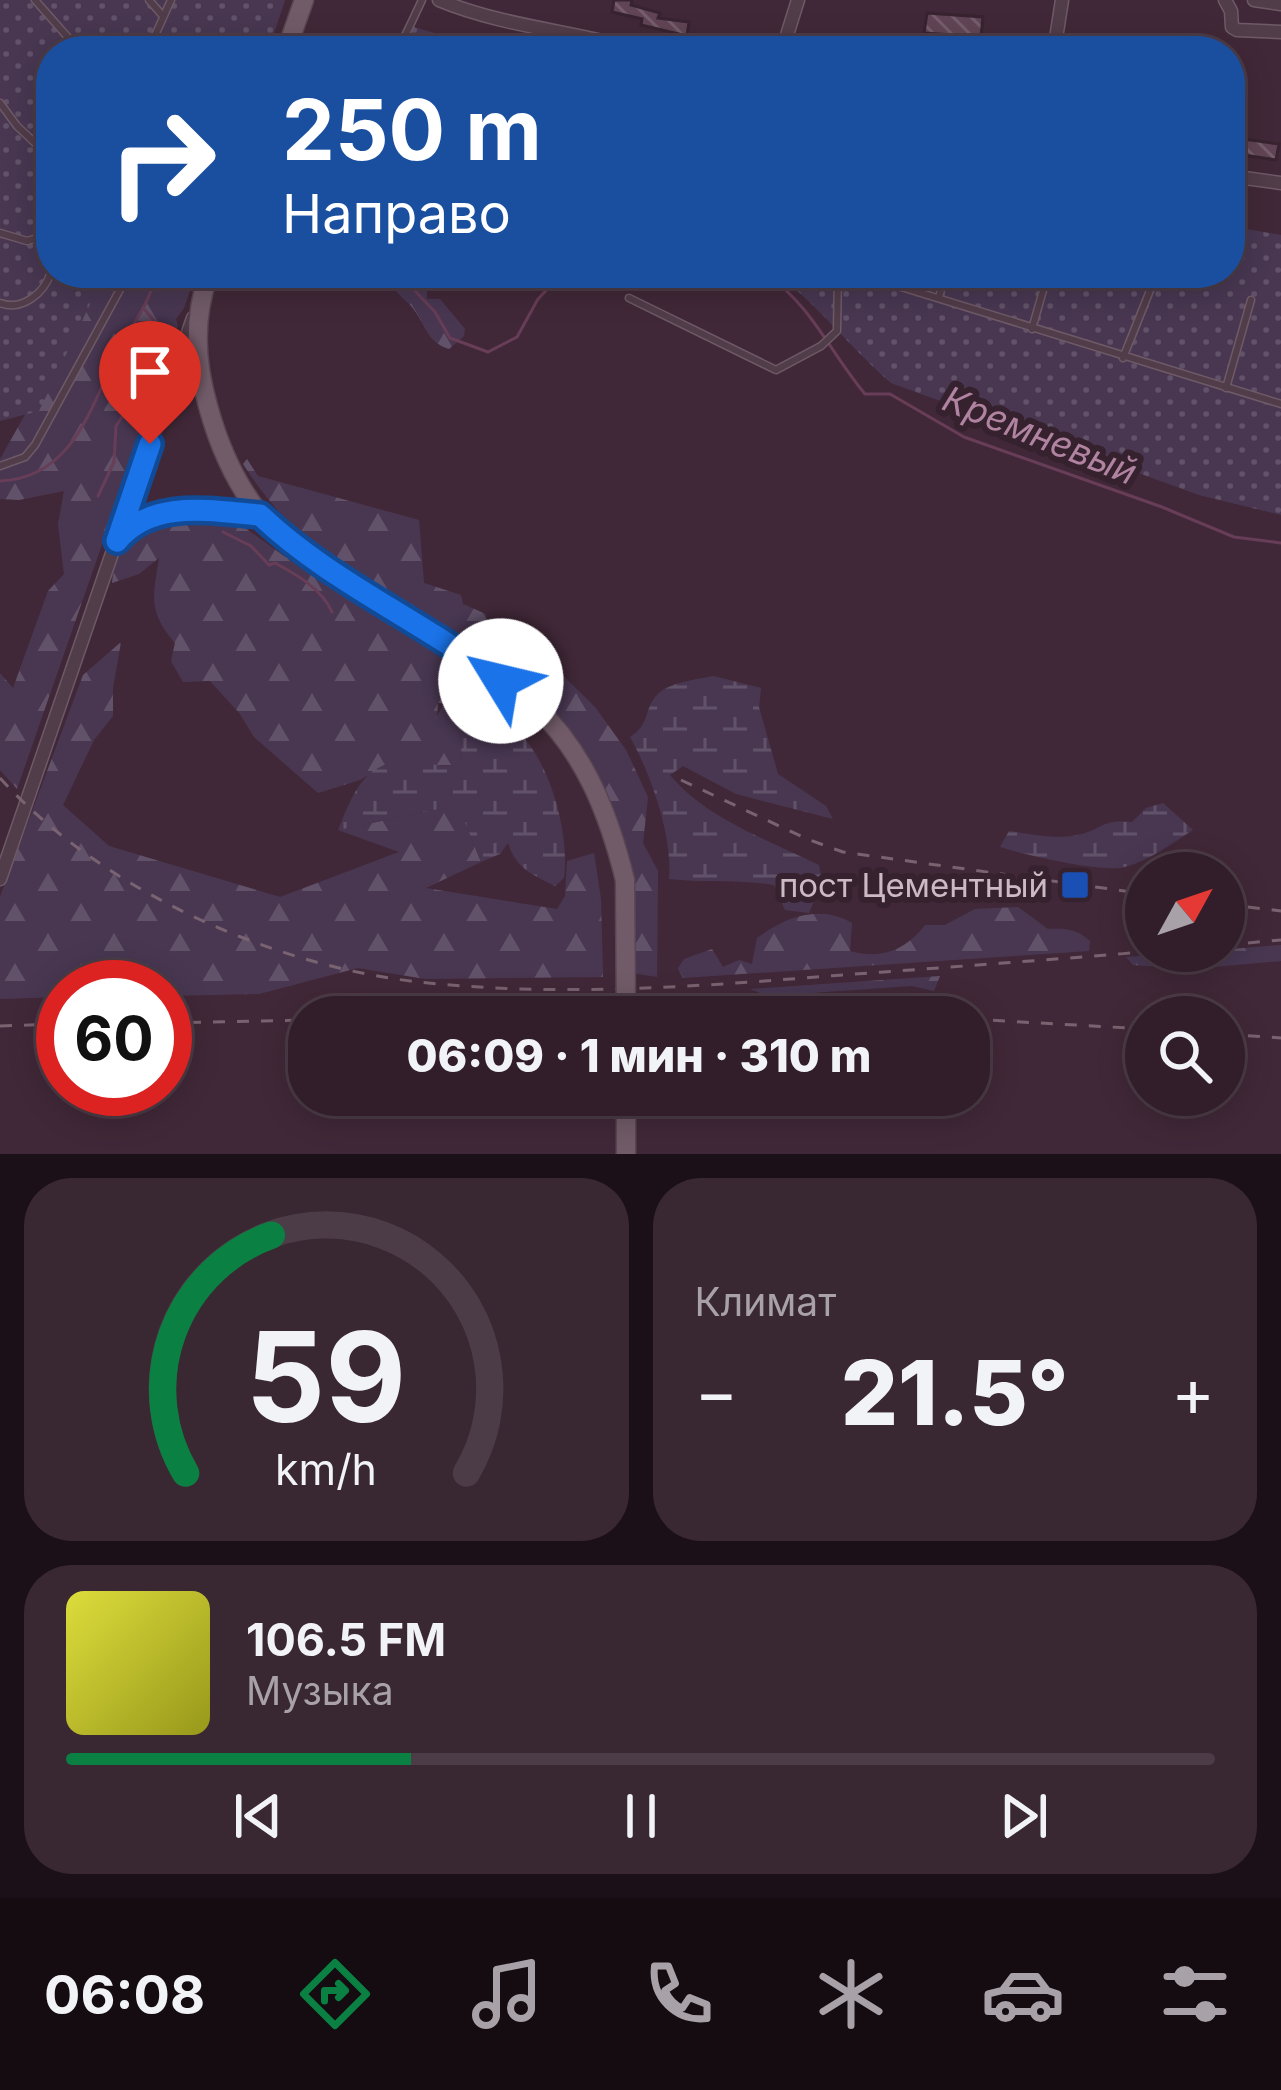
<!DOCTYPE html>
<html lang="ru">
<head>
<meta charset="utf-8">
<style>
  body { margin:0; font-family:Inter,sans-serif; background:#392732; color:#f1f3f6; height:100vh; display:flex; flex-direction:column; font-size:45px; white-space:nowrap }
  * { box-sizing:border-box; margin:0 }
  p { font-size:39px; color:#a8a2a8 }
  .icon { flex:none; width:66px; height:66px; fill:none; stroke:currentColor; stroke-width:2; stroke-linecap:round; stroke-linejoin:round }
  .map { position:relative; height:1154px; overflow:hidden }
  .details { display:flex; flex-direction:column; gap:24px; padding:24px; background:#1b1017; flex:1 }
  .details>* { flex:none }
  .guide { position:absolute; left:36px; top:36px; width:1209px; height:252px; border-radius:48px; box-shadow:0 6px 30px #0003,0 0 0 3px #4c3c47; background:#1a4fa0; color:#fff; overflow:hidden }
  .needle { width:78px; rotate:50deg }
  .tools { position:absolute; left:1125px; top:852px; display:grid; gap:24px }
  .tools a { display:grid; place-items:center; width:120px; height:120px; border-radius:50%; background:#311e2a; box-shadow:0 6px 30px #0003,0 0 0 3px #4c3c47; font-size:60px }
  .speed { position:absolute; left:36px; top:960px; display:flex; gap:24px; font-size:60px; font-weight:700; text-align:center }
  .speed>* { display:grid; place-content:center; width:156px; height:156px; border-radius:50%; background:#311e2a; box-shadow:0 6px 30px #0003,0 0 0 3px #4c3c47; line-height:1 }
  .speed .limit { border:18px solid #d22; background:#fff; color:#111 }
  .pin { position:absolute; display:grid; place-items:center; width:102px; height:102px; color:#fff; margin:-123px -51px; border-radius:50% 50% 50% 0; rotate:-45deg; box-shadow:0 0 12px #0007 }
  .pin .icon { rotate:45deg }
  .me { position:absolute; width:132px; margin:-66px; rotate:306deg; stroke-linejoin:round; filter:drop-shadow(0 0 9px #0008) }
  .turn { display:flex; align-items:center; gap:42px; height:252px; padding:0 48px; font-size:54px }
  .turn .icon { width:156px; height:156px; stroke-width:2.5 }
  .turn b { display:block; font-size:84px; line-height:102px }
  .big { font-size:90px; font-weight:800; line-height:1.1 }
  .details .widget { flex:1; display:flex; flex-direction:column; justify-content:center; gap:18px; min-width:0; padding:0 42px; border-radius:48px; background:#392732 }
  .details .dial { align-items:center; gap:0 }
  .dial svg { height:312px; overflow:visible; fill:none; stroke:#4c3c47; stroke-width:7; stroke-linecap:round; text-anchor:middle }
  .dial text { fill:#f1f3f6; stroke:none }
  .song { display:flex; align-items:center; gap:36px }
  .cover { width:144px; height:144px; border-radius:18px; background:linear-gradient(135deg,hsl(60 70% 55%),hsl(60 70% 35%)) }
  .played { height:12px; border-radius:6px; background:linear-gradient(90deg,#0b8043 30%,#4c3c47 30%) }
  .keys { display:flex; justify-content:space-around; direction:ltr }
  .heat { display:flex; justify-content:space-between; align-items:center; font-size:66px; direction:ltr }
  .details .tiles { flex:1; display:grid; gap:24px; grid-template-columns:1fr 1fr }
  .widget:last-child { grid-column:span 2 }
  .trip { position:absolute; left:288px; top:996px; width:702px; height:120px; border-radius:48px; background:#311e2a; box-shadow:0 6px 30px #0003,0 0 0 3px #4c3c47; font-weight:800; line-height:120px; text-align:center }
  .tab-bar { display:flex; height:192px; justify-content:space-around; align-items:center; background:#140c11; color:#a8a2a8 }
  .tab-bar .icon { width:84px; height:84px }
  .tab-bar .on { color:#0b8043 }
  .tab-bar b { font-size:54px; color:#f1f3f6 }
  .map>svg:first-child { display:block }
</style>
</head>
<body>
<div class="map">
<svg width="1281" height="1154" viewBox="0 0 1281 1154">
  <defs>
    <pattern id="forest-firs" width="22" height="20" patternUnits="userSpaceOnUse" patternTransform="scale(3)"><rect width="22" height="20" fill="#493752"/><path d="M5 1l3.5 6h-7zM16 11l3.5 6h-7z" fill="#625269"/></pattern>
    <pattern id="wetland-marsh" width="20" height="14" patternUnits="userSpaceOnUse" patternTransform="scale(3)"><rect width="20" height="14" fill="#493752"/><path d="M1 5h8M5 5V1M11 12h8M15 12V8" fill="none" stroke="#625269"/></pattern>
    <pattern id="garden-dots" width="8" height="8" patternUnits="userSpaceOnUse" patternTransform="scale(3)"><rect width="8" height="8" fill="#493752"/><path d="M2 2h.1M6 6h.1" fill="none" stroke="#625269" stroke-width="1.8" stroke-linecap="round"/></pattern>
    <pattern id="building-back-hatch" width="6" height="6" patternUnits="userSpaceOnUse" patternTransform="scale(3)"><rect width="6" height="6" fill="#614556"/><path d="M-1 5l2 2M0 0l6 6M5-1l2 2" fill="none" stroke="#765e6d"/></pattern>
  </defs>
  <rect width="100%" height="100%" fill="#412838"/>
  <g fill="url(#forest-firs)">
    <path d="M105,273H196L184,308L176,319L178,326L17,789L0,770V673L13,688L48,591L64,574L58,524L64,491L19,500L0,499V459Z"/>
    <path d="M384,273H421L427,278V299H440L465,329L464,336L449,349C425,342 425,320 409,304C398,293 391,288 384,273Z"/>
    <path d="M247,459L258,476L419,520L424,583L461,595L463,604L486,614L488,629L540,653L595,707L626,750L648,797L643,843L658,871L657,977L631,973C629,925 633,873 619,826C574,673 443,642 329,559C294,532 267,501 243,464Z"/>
    <path d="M190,517L241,525L284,556L380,612L477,681L494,717L458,704L438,703L437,718L460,728L462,765H385L360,780L318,793L254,737L240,714L210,681L183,682L171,661L175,643C148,611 153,598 159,558L139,574L112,583L115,553L145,525Z"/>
    <path d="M121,642L113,688V716L94,740L63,805L109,846L280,897L399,852L338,830L458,805L481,862L426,888L557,909L565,896L567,861L594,853L601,899L603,977L425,979L358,968L259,994L165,996V987H63V997L0,999V897L83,675Z"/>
    <path d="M1018,907L1048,929C1065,928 1077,929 1090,941L1089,951L683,978L678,968L684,959L712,949L723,967L739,960L752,964L757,938C786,917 819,904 852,923L850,951C881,960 906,950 925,925H945L975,909Z"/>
    <path d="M1281,945V961L1191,969L1133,965L1126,957Z"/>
    <path d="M940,976L934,991L912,986L768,996L750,989Z"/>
  </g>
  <g fill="url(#wetland-marsh)">
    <path d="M713,676L761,688L759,707L778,774L826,806L833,819L736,794L683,766L670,775C706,819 769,840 819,865L822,881L809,913L785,910L774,885C739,879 705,883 669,879C673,837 651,774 630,737C651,723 643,712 656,696C668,682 696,680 713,676Z"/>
    <path d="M458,704C475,710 498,715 512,726C549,755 570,833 564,878L555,886C531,874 516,868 508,843L500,854L481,862L458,805L338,830C351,800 362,762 402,762C423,762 441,768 462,764L460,729L436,718L443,705Z"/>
    <path d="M1163,803L1193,830C1171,844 1150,860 1125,867C1101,873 1026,855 1000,847L1009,831C1032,834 1054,840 1077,835C1103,830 1100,819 1132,822L1146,808Z"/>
  </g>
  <g fill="url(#garden-dots)">
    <path d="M0,0H285L268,51H51V273H105L39,411L0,421Z"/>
    <path d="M407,22L411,26L495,51H390Z"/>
    <path d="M1230,226L1281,235V515L1199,495L891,383C850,348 819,305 775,273H1230Z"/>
  </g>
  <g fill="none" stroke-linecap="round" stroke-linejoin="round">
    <g stroke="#673d57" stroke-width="3">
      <path d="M398,273L435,312L450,338L488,352L517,337L538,299L558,278L585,279L592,273"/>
      <path d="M765,273C813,307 829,351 865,394H890L964,437L1162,507L1234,537L1281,543"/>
      <path d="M0,481C74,478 91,405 119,350C132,324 151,302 156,273"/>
      <path d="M98,496L114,462L116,426L140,391L141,377L154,351L151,341L159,334L157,324L145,310"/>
      <path d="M223,532L251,546L269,565L275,563C296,574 323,590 332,612"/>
    </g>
  </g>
  <g fill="url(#building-back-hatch)" stroke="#382330" stroke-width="3">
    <path d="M614,0H632L631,5L660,13L658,18L689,22L687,36L641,25L642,19L612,12Z"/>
    <path d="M927,13L983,17L981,37L924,33Z"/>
    <path d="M1230,137L1279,144L1276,160L1230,153Z"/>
  </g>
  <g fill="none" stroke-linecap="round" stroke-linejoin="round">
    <defs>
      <g id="service">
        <path d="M35,0L80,51"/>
        <path d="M149,0L163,16"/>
        <path d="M148,51L171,0"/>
        <path d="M398,51L422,0"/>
        <path d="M0,103L17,126L51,158"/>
        <path d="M0,233L27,241L51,234"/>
        <path d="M856,273L1281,404"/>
        <path d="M939,297L946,273"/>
        <path d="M629,298L776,370L821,346L837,331L838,273"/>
        <path d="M0,303C22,311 44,294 51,272"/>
        <path d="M1032,329L1048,273"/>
        <path d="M1123,358L1157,273"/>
        <path d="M1226,388L1251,300"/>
        <path d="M0,466L25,457L35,445L129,273"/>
      </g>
      <g id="minor">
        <path d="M439,0C504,27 575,31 642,51"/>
        <path d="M1225,0L1231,11L1232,27L1237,30L1281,32"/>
        <path d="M1254,0L1281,4"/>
        <path d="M782,51L798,0"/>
        <path d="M1054,51L1062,0"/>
        <path d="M1230,176L1281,183"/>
        <path d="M122,535C152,498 217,512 260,515"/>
        <path d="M0,879L193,318"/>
      </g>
      <g id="primary">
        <path d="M286,51L304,0"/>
        <path d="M209,273C193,319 195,360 208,406C218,443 235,482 259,513C283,544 319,563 352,583C413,621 481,657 534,705C585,752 609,815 625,880"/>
        <path d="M626,1095V1154"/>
      </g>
    </defs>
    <use href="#service" stroke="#6e5a67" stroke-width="9"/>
    <use href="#minor" stroke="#6e5a67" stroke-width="15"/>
    <use href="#primary" stroke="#5a4652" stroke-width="21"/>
    <use href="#service" stroke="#513c49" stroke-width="6"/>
    <use href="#minor" stroke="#513c49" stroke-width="12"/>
    <use href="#primary" stroke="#715b68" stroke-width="18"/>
    <g stroke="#7a6371" stroke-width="3" stroke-dasharray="12 12" stroke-linecap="butt">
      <path d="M0,778C100,889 271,966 419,982C555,997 692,987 829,976C938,968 1047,960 1156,951"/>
      <path d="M681,780L807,839L843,852L1146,894"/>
      <path d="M1224,904L1281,911"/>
      <path d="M1224,945L1281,940"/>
      <path d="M473,1017L662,1014L921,1017"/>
      <path d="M969,1019L1146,1029"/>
      <path d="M165,1023L309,1020"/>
      <path d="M0,1026L63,1024"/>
      <path d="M1224,1034L1281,1038"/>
    </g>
    <defs>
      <path id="primary-bridge" d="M625,880L626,1017"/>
    </defs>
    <use href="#primary-bridge" stroke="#5a4652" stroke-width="21" stroke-linecap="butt"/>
    <use href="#primary-bridge" stroke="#715b68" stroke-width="18"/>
  </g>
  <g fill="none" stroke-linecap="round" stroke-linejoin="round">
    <defs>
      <path id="route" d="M150,444L117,541C152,499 210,511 260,515C330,582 423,621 501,681"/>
    </defs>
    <use href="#route" stroke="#114b97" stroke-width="30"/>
    <use href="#route" stroke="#1a73e8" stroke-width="21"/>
  </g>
  <rect fill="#1a4fb4" stroke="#36212e" stroke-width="4.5" x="1060" y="870" width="30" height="30" rx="6"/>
  <g text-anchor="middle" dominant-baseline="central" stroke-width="12" stroke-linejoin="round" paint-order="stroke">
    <g font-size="33" fill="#cbb9c4" stroke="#36212e" text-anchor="end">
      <text x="1048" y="885">пост Цементный</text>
    </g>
    <g font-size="36" font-style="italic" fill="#b083a0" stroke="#36212e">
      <text transform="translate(1040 435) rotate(22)">Кремневый</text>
    </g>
  </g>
</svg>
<div class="tools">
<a><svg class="needle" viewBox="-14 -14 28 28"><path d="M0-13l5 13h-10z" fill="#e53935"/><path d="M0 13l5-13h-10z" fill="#a8a2a8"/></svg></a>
<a><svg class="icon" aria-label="search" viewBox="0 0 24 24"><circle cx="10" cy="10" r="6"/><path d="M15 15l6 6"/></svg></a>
</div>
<div class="speed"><div class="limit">60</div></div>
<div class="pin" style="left:150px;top:444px;background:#d93025"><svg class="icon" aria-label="arrive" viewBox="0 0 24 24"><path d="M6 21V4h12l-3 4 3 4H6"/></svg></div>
<svg class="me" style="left:501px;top:681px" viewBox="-20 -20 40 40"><circle r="19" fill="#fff"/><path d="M0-13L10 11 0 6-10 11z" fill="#1a73e8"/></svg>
<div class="trip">06:09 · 1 мин · 310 m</div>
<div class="guide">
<div class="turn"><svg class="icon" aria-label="right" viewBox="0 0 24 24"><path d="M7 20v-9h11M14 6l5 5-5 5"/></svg><div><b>250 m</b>Направо</div></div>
</div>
</div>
<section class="details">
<div class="tiles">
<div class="widget dial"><svg viewBox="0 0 100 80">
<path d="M14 69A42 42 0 1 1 86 69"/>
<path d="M14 69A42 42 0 0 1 36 8" stroke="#0b8043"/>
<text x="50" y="56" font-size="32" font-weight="700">59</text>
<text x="50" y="72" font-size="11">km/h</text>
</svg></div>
<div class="widget"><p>Климат</p>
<div class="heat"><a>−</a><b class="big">21.5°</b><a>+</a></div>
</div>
<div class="widget">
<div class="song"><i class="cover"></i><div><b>106.5 FM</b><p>Музыка</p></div></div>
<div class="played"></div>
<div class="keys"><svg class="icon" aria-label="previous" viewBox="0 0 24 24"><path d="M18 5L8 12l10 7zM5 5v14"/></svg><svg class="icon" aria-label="pause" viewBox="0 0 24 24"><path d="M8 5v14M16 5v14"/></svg><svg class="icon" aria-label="next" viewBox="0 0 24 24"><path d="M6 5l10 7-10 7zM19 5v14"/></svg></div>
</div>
</div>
</section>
<nav class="tab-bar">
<b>06:08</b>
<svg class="icon on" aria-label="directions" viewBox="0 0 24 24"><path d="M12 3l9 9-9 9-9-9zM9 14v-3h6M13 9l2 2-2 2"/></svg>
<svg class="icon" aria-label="music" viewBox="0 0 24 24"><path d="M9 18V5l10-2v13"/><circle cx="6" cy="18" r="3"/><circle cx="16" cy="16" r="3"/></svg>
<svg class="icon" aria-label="phone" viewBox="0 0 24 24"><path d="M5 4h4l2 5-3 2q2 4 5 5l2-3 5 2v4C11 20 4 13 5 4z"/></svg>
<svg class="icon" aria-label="climate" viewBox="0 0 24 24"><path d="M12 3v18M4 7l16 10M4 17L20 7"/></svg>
<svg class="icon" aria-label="car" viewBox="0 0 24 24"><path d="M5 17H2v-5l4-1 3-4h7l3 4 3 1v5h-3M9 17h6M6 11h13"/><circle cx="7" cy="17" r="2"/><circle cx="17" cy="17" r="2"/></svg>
<svg class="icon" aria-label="filters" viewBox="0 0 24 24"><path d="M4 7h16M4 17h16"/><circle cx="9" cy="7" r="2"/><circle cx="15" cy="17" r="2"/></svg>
</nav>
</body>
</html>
